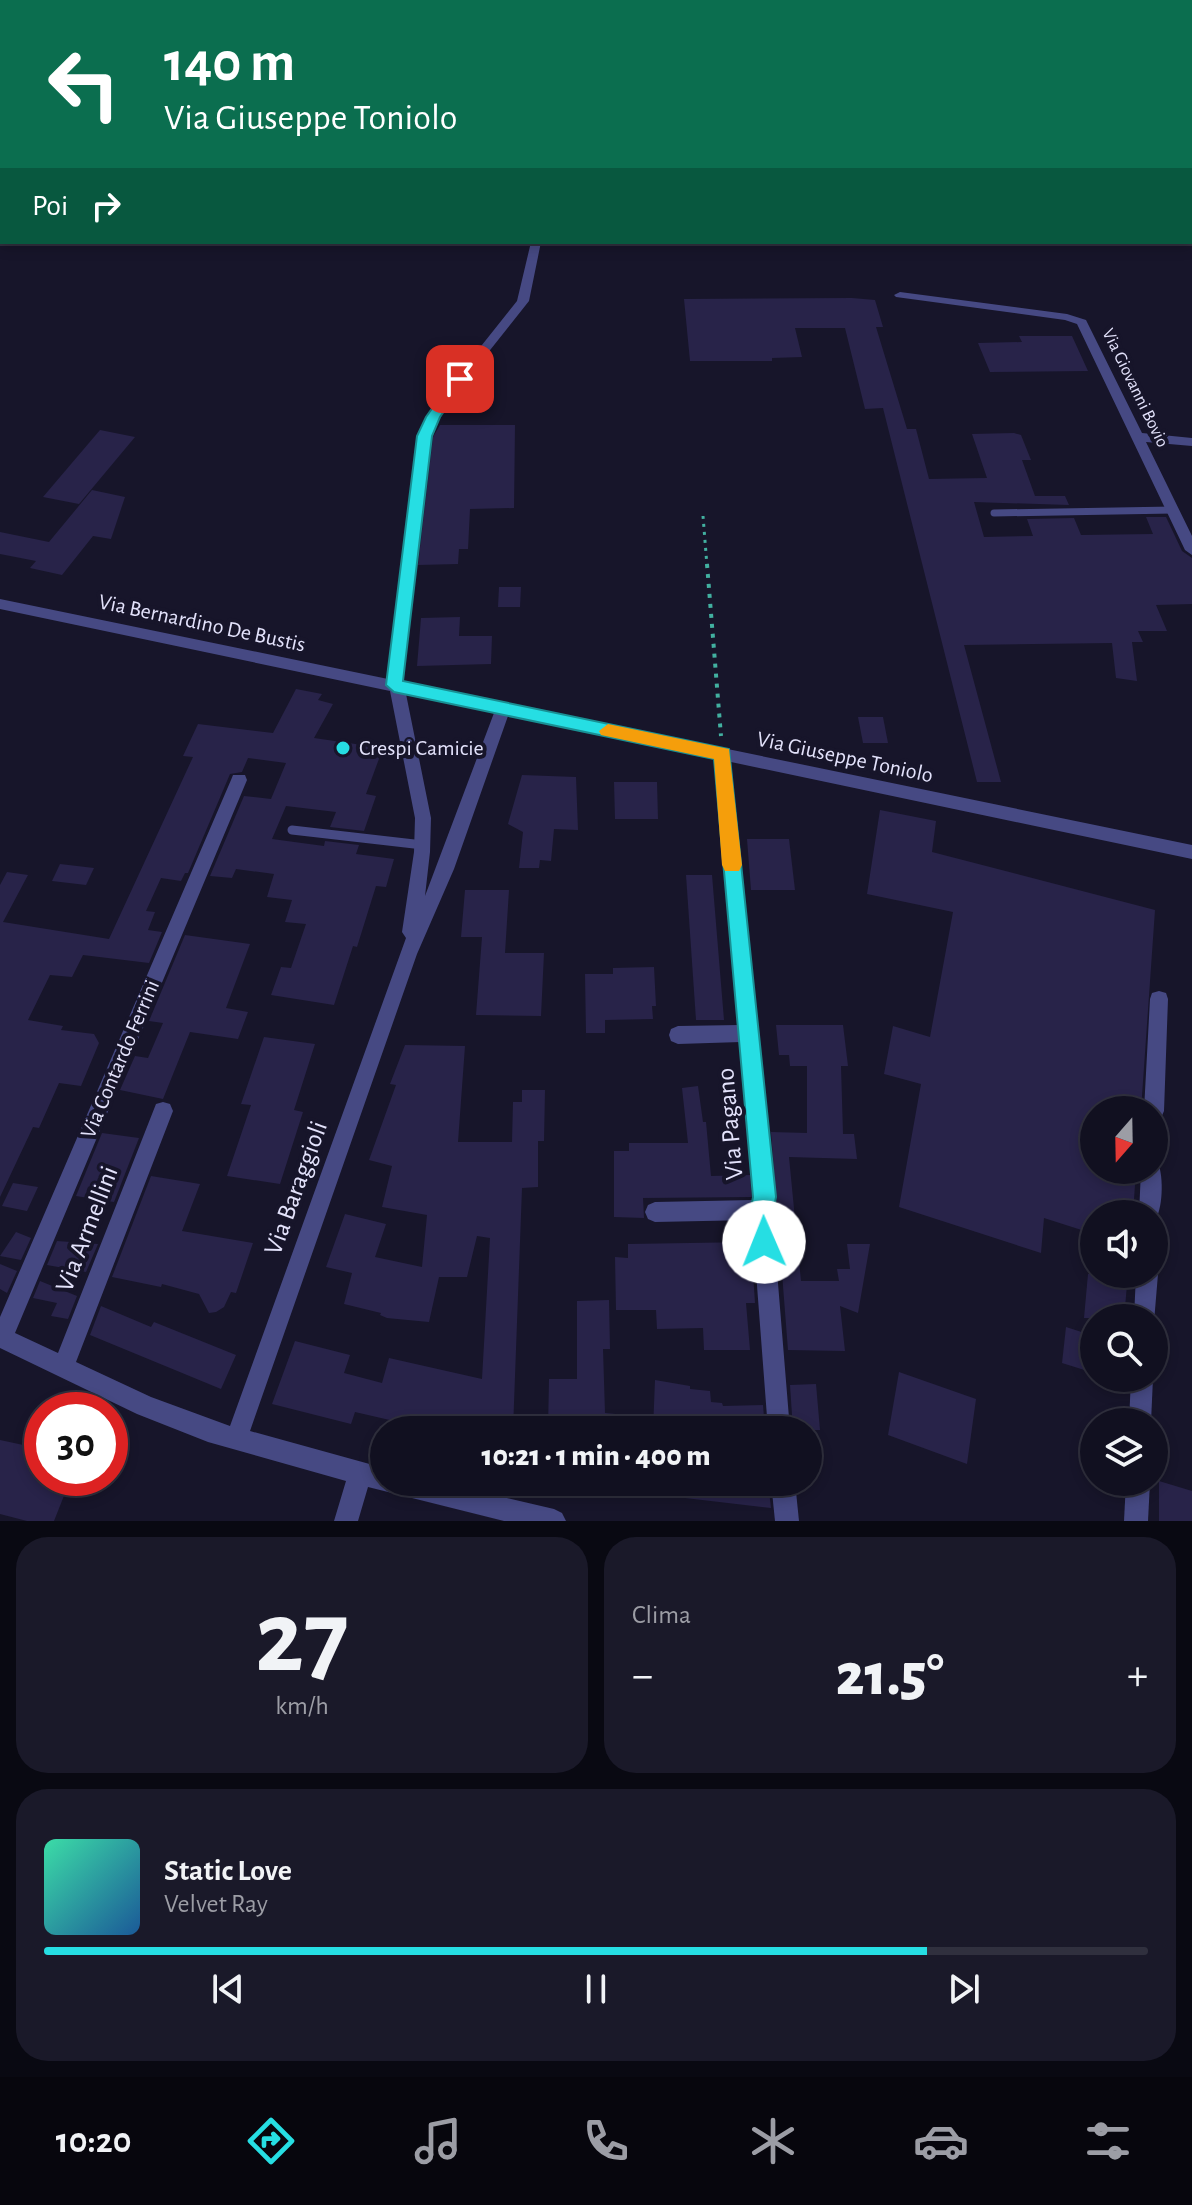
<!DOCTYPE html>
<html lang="it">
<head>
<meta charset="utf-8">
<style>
  body { margin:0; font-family:"Alegreya Sans",sans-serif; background:#1a1929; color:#f1f3f6; height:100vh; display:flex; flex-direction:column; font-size:30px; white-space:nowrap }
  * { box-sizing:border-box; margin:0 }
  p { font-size:26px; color:#9c9da5 }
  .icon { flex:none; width:44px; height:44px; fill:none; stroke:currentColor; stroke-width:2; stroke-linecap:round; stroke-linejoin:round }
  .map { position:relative; height:1521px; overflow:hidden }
  .panel { display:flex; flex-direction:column; gap:16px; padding:16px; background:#090912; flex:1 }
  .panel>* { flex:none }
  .hud { position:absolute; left:0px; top:0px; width:1192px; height:244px; box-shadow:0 4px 12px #0003,0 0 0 2px #30303e; background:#0b6e4f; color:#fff; overflow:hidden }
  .needle { width:52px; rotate:200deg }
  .buttons { position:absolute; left:1080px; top:1096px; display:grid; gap:16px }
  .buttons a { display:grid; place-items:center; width:88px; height:88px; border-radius:50%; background:#111020; box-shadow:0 4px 12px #0003,0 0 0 2px #30303e; font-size:40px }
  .speed { position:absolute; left:24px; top:1392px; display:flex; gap:16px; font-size:40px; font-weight:700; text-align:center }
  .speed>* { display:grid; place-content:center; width:104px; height:104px; border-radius:50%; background:#111020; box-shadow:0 4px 12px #0003,0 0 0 2px #30303e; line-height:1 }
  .speed .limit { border:12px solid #d22; background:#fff; color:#111 }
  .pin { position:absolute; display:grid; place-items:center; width:68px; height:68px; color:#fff; margin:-34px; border-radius:16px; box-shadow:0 4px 12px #0006 }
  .me { position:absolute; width:88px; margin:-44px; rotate:359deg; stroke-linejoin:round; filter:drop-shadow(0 0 6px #0008) }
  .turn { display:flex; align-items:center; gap:28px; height:168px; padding:0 32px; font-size:36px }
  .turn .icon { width:104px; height:104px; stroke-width:2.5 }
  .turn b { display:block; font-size:56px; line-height:68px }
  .then { display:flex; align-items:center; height:76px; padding:0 32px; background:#0003; gap:16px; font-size:30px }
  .big { font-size:60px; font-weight:800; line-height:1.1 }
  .panel .tile { flex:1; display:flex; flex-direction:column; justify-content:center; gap:12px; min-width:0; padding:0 28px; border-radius:32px; background:#1a1929 }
  .panel .dial { align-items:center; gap:0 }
  .dial b { font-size:104px; line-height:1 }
  .song { display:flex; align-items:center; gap:24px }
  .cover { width:96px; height:96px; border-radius:12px; background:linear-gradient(135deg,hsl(160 70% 55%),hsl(210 70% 35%)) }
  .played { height:8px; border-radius:4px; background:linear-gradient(90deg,#26dee3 80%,#30303e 80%) }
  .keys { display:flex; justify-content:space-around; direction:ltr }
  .heat { display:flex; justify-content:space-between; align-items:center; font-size:44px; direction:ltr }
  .panel .tiles { flex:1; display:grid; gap:16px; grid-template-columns:1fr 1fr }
  .tile:last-child { grid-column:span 2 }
  .trip { position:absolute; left:370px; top:1416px; width:452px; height:80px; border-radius:40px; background:#111020; box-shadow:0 4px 12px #0003,0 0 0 2px #30303e; font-weight:800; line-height:80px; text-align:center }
  .tabs { display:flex; height:128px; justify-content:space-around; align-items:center; background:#07060d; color:#9c9da5 }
  .tabs .icon { width:56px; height:56px }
  .tabs .on { color:#26dee3 }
  .tabs b { font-size:36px; color:#f1f3f6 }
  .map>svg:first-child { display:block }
</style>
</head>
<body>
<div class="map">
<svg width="1192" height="1521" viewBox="0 0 1192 1521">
  <rect width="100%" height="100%" fill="#17152a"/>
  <g fill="#282349">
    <path d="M852,298L875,300L883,327H876L907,429H916L929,479L987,478L972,434L1014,433L1021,435L1031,460H1022L1035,496H1065L1069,505L974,502L984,537L1033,536L1027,519L1074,518L1081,535L1153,534L1146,517H1166L1182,551L1192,558V604L1156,605L1167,631H1138L1143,642H1132L1137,681L1116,678L1112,643L964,645L1001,782H977L883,408L865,409L845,328H795L802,357L772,358V361H690L684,299Z"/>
    <path d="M1019,336H1072L1088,371L990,372L978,343L1022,342Z"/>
    <path d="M440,425H515L514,508L470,509L468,549H459L458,564L418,565L433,437Z"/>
    <path d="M100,430L135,437L79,504L43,497Z"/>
    <path d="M92,490L125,497L111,539L93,536L62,575L30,568L36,561L0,554V532L49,542Z"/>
    <path d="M499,587H521L520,607H498Z"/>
    <path d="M460,617L459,636H492L491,664L417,666L421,618Z"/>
    <path d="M296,689L322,694L318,700L333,704L314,738L383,748L366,794L376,796L364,831L330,827L336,812L286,806L272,839L324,846L325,841L359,845L356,854L394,859L386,887L376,886L357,947L353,946L334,1005L271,995L281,967L291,968L306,924L285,922L292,900L267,897L274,874L236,869L232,878L210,876L244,796L271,799L286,763L248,758L242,772L230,774L188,873H185L181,881L161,878L146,911L155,912L148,930L162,932L149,963L83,955L72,977L50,975L28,1020L63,1026L61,1030L94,1034L99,1043L81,1086L59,1083L39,1128L33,1127L0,1197V885L7,872L28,875L3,922L109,939L193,757L183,756L198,724L273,733Z"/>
    <path d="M858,717H883L888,743H863Z"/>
    <path d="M522,775L576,777L578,830L554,829L551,861L540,860L539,868H519L523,832L508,824Z"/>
    <path d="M614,782H657L658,819H615Z"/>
    <path d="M880,810L936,821L932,852L1155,910L1141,1110H1094V1170H1136L1133,1214H1094V1234L1044,1218L1041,1253L899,1207L921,1084L884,1074L893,1026L930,1037L953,912L867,894Z"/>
    <path d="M747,839H789L795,890H751Z"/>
    <path d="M60,864L94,868L86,885L52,881Z"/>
    <path d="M686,875H712L724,1020H696Z"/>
    <path d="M465,890H509L505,953H544L541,1016L476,1015L482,937H461Z"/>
    <path d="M185,935L250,944L226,1008L248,1012L238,1039L190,1032L163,1099L120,1090L135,1056L148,1058L163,1023L149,1021Z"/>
    <path d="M654,967L656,1006H652L653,1019L605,1020V1033H586L585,974H613V968Z"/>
    <path d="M776,1025H843L848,1066H841L843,1134H854L857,1159L789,1157L801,1281H839L837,1269H850L847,1244H870L858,1313L840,1306L845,1351L788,1350L771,1132L807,1133V1066H790L789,1055H779Z"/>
    <path d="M264,1037L315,1044L294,1110L303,1112L280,1184L227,1176L251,1105L241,1104Z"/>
    <path d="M405,1045L465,1046L458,1142H512L513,1102H522V1090H545L544,1141H538V1187L522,1188L513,1430H433L355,1412L351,1424L272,1404L295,1341L350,1355L344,1373L382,1383L389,1358L482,1379L490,1238L477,1236L467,1277H439L429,1322L387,1318L380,1315L381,1313L344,1304L352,1273L326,1267L345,1214L386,1224L375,1257L422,1267L427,1215L382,1207L392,1166L369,1160L396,1085L390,1084Z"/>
    <path d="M698,1086L703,1122H706L711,1176L750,1175L752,1197L643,1198L644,1218L614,1217V1151H629V1143H688L682,1088Z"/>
    <path d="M102,1133L139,1138L114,1202L76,1196Z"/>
    <path d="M151,1176L200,1184L182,1231L253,1243L236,1293L231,1292L224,1307L216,1312L209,1313L199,1294L162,1284L161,1287L112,1277Z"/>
    <path d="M13,1183L38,1187L27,1211L2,1206Z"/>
    <path d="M16,1232L31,1238L21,1260L0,1256Z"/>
    <path d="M57,1241L98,1244L86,1272L47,1265Z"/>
    <path d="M751,1242L755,1303H746L750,1350H704L703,1328L657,1329L656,1310H616L615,1257L628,1258V1244Z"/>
    <path d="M0,1264L17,1271L7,1293L0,1289Z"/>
    <path d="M1088,1274H1128L1124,1318H1084Z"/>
    <path d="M40,1281L77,1296L68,1319L51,1316L57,1303L33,1298Z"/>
    <path d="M609,1300L610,1349H603L605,1413L647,1417L646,1430H548L549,1379H577V1301Z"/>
    <path d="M101,1306L151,1327L154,1322L236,1355L221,1389L90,1335Z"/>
    <path d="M1066,1327L1094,1336V1373L1062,1363Z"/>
    <path d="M899,1372L976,1399L967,1464L888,1435Z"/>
    <path d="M655,1380L690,1386V1389L710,1391L711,1402L722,1403L723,1406L763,1405L765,1430H653Z"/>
    <path d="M816,1384L820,1430H793L790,1385Z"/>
    <path d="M0,1440L42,1449V1478H71L54,1521H27L0,1514Z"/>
    <path d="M1159,1481L1192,1491V1521H1159Z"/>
    <path d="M651,1482H768L771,1508L651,1494Z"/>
  </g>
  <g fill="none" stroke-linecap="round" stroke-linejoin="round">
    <path stroke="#42b0a0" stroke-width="3" stroke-dasharray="3 5" stroke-linecap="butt" d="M703,516L707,566"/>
    <path stroke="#42b0a0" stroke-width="4" stroke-dasharray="4 6" stroke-linecap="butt" d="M707,564L721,736"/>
    <path stroke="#464983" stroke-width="7" d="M994,513L1173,510"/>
    <path stroke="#464983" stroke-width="9" d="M292,830L423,845"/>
    <g fill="#464983" fill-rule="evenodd">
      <path d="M424,0L422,2L394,1L395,0Z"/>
      <rect x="726" y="0" width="8" height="2"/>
      <rect x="838" y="0" width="8" height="2"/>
      <path d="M1031,0H1040L1041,2H1032Z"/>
      <path d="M531,242H541L529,301L452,398L430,436L402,673L403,682L1192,845V859L731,762L775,1197L772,1210L790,1430H768L752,1220L655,1222L648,1219L645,1212L648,1205L655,1202L754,1200L755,1197L741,1042L678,1044L671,1041L669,1035L671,1029L678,1026L739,1025L714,759L508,716L454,869L417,954L250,1431L384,1468V1482H439L554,1509L562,1513L566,1521H504L368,1487L358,1521H334L346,1481L208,1442L137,1414L0,1348V1317L231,780L233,775H245L247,780L15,1333L58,1353L156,1104L163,1102L170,1104L173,1111L76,1362L151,1397L230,1426L406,938L402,932L414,852L415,818L390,691L0,609V599L388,679L418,436L443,394L517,301ZM406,694L494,713L425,896L430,852L431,818Z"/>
      <path d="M900,292L1067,314L1086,320L1142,433L1192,438V446L1146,442L1192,536V555L1185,550L1077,324L1065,320L896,297L894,295Z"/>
      <path d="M1159,991L1166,993L1168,999L1164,1111L1161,1118L1154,1120V1110H1144L1150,999L1152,993Z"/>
      <path d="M1154,1161L1158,1163C1164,1177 1163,1211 1154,1222V1214H1139L1141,1170H1154Z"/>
      <path d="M1154,1266L1158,1274L1154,1322V1318H1134L1136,1274H1154Z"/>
      <path d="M1131,1378H1153L1151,1422H1129Z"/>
      <path d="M771,1482H795L799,1521H775Z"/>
      <path d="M1126,1482H1150L1148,1521H1124Z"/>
    </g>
  </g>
  <path fill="#26dee3" stroke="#199094" stroke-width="2" d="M460,375L467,379L440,417L432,436L403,681L729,749L776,1197C772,1215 779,1234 773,1250L764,1254L756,1250C749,1234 749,1214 753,1197L714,759L394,692L386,685L417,436L426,417L455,376Z"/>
  <path fill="#f59e0b" d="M608,724L729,749L742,865L739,871H725L722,865L714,759L601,735L599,731Z"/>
  <circle fill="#26dee3" stroke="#17152a" stroke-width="3" cx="343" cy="748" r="8"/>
  <g text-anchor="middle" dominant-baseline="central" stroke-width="8" stroke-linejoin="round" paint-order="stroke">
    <g font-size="18" fill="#e3e2fb" stroke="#17152a">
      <text transform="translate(1135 388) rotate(64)">Via Giovanni Bovio</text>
    </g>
    <g font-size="22" fill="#e3e2fb" stroke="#17152a">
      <text transform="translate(202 623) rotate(12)">Via Bernardino De Bustis</text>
      <text transform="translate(845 757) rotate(12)">Via Giuseppe Toniolo</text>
      <text transform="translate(120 1059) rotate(-67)">Via Contardo Ferrini</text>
    </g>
    <g font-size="22" fill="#e3e2fb" stroke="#17152a" text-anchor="start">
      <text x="359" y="748">Crespi Camicie</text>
    </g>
    <g font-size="26" fill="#e3e2fb" stroke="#17152a">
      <text transform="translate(730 1124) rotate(-95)">Via Pagano</text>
      <text transform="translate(296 1188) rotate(-70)">Via Baraggioli</text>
      <text transform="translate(87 1229) rotate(-69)">Via Armellini</text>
    </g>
  </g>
</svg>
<div class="buttons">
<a><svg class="needle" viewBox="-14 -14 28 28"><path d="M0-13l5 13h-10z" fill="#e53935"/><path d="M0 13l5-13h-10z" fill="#9c9da5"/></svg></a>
<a><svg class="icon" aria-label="sound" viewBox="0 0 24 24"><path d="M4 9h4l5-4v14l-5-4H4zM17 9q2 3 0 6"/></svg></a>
<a><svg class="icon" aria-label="search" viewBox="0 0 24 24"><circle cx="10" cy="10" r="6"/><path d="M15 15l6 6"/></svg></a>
<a><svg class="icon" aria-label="layers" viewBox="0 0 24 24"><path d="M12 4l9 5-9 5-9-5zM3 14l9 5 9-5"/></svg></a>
</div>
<div class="speed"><div class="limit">30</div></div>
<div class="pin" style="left:460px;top:379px;background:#d93025"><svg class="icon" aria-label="arrive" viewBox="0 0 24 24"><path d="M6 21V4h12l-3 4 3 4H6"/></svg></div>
<svg class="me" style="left:764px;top:1242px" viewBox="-20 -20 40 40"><circle r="19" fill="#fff"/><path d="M0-13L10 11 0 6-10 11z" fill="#26dee3"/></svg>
<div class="trip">10:21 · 1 min · 400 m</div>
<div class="hud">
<div class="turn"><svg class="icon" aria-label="left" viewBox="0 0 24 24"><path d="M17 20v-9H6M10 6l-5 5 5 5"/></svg><div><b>140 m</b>Via Giuseppe Toniolo</div></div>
<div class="then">Poi<svg class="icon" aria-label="right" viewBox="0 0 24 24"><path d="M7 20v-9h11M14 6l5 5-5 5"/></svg></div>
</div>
</div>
<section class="panel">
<div class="tiles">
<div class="tile dial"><b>27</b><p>km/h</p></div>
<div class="tile"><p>Clima</p>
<div class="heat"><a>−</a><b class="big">21.5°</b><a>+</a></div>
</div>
<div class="tile">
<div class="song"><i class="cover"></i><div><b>Static Love</b><p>Velvet Ray</p></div></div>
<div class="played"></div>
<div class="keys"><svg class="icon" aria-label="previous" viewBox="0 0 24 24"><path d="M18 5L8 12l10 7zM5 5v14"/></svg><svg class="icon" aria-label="pause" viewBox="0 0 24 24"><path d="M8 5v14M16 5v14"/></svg><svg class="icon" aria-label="next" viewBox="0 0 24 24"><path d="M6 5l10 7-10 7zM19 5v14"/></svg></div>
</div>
</div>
</section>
<nav class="tabs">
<b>10:20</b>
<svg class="icon on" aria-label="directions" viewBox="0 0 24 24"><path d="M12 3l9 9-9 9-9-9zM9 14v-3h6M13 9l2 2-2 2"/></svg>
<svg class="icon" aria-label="music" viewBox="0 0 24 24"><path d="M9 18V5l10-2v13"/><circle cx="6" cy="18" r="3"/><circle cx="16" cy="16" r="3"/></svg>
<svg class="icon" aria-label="phone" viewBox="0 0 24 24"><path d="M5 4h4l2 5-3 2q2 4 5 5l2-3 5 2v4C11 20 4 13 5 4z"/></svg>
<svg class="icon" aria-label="climate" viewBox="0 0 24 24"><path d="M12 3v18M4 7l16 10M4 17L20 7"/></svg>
<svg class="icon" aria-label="car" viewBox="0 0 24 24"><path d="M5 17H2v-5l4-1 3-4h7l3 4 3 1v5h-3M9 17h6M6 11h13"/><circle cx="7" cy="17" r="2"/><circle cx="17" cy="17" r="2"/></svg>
<svg class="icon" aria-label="filters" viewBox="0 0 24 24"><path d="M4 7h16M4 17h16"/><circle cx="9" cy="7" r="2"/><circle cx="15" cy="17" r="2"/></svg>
</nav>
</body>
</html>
